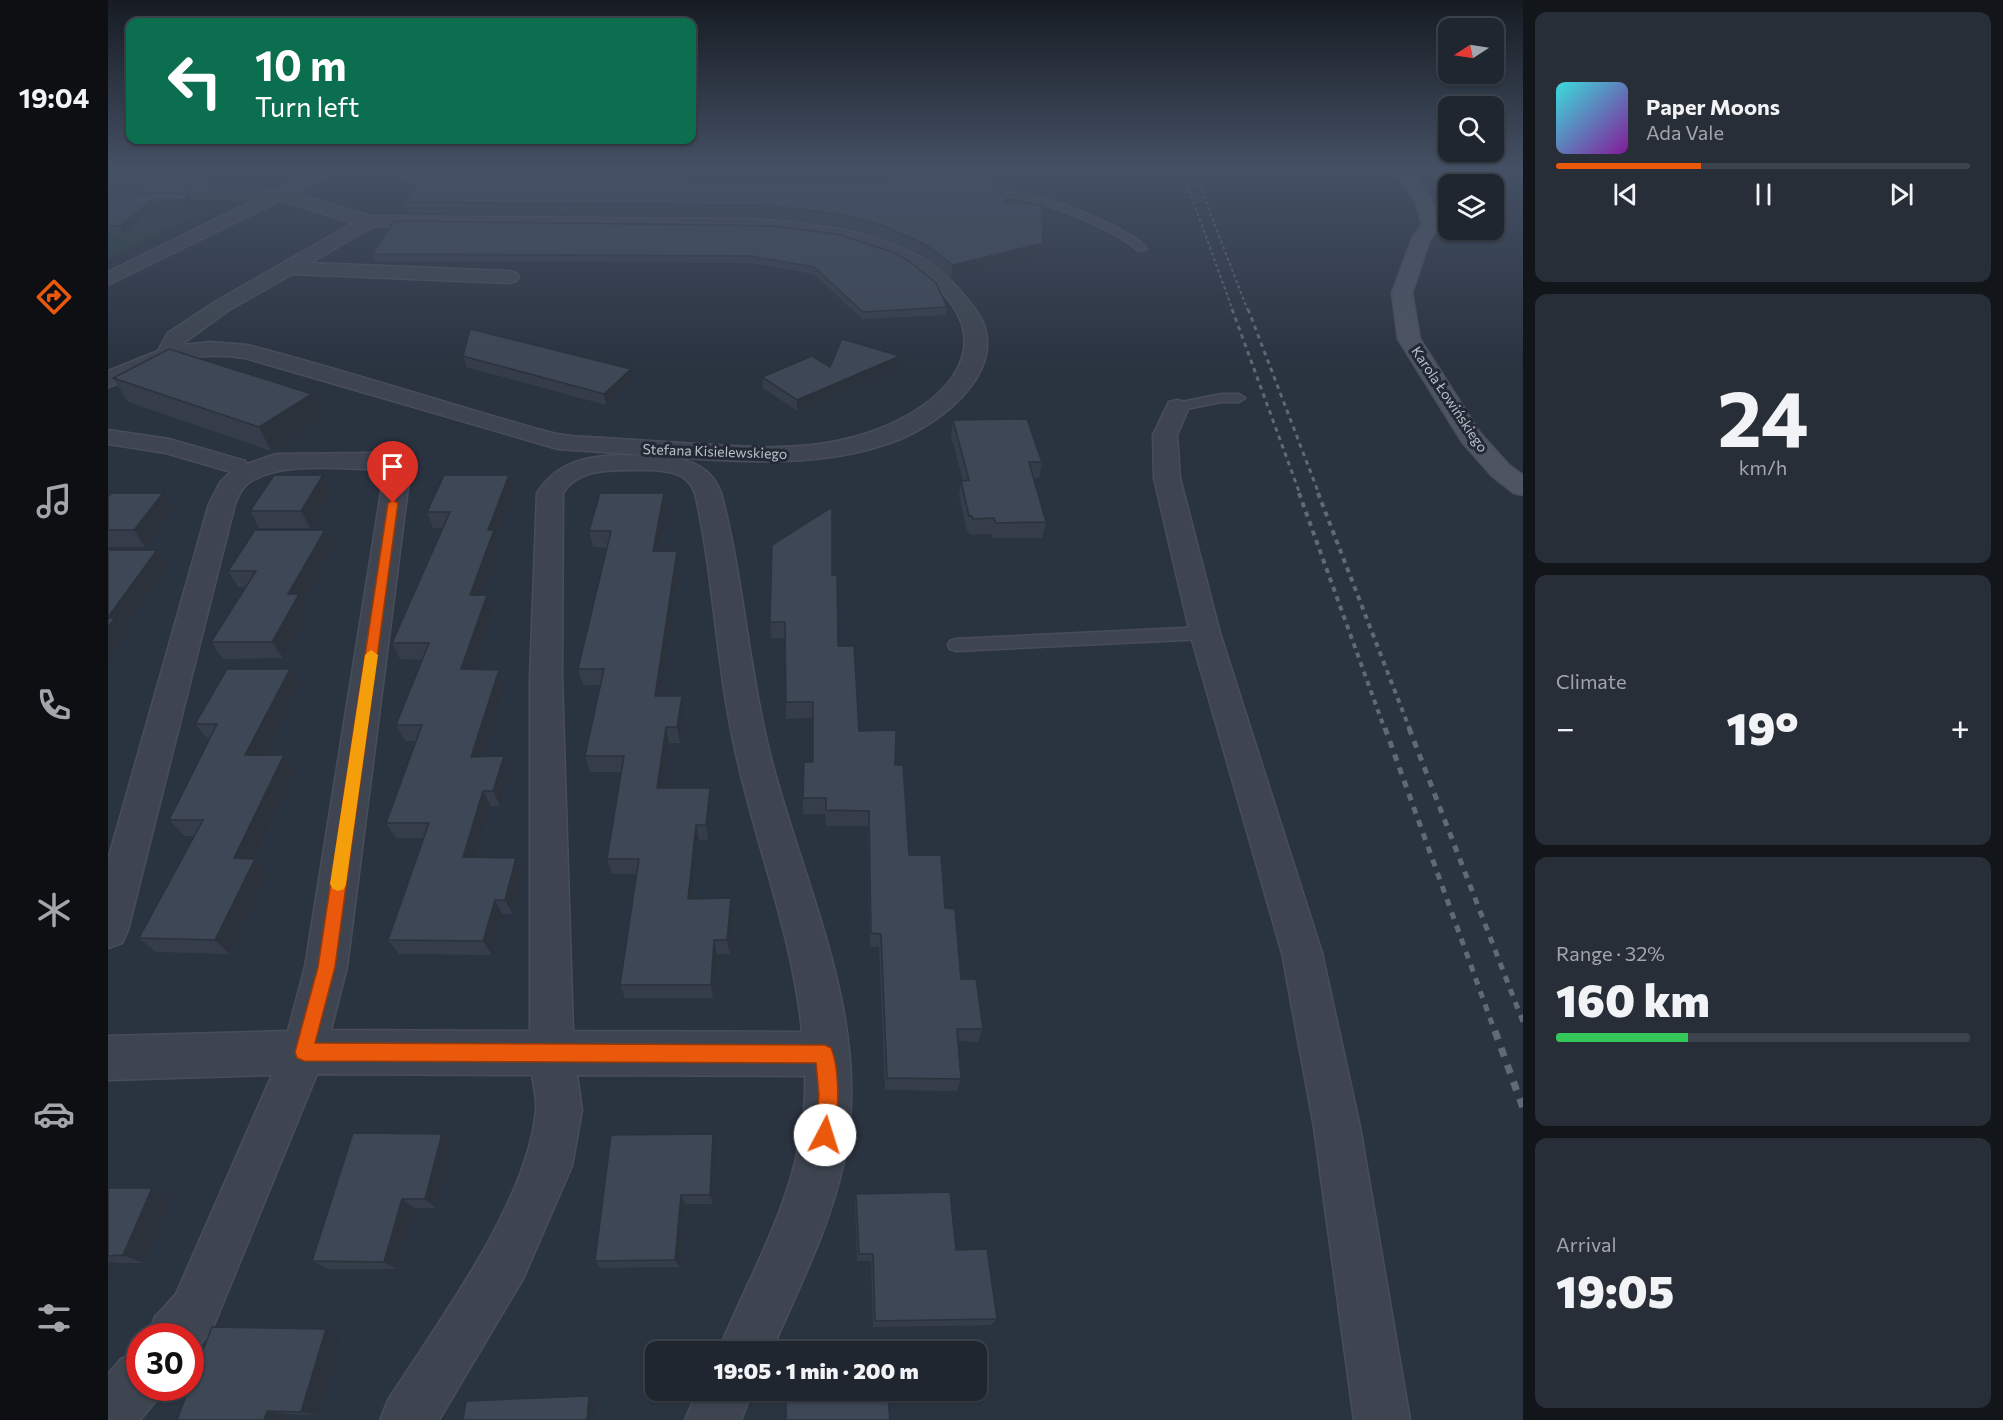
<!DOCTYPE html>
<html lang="en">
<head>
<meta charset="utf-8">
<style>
  body { margin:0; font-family:Commissioner,sans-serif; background:#282e38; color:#f1f3f6; height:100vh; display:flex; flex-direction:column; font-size:22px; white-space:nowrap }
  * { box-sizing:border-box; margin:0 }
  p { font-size:20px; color:#a2a5ab }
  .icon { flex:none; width:33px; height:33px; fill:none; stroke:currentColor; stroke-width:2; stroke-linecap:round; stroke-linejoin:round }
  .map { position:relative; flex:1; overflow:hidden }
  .drawer { display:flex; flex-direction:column; gap:12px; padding:12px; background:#12151a; width:480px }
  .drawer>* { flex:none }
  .hud { position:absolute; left:18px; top:18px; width:570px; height:126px; border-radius:12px; box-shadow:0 2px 4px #0004,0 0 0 2px #3d434c; background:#0b6e4f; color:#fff; overflow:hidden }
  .needle { width:39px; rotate:258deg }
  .buttons { position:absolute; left:1330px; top:18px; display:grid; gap:12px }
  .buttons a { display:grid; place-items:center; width:66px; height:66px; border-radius:12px; background:#202630; box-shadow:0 2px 4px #0004,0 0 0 2px #3d434c; font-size:30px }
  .speed { position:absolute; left:18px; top:1323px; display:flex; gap:12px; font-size:30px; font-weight:700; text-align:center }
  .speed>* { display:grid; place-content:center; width:78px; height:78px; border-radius:50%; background:#202630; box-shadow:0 2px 4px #0004,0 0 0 2px #3d434c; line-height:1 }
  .speed .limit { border:9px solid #d22; background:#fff; color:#111 }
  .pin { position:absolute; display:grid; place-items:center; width:51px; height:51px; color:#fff; margin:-62px -26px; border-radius:50% 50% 50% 0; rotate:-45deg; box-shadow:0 0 6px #0007 }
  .pin .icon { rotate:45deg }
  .me { position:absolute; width:66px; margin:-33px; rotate:5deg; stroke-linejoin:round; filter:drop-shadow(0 0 4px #0008) }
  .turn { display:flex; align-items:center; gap:21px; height:126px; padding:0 30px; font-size:27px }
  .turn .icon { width:78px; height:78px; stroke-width:2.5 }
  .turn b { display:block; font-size:42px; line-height:51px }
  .big { font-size:45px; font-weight:800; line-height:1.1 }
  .drawer .widget { flex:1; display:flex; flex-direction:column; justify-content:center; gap:9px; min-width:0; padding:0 21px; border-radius:12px; background:#282e38 }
  .drawer .dial { align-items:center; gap:0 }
  .dial b { font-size:78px; line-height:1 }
  .song { display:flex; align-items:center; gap:18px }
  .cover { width:72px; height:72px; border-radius:9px; background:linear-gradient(135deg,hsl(180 70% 55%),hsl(290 70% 35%)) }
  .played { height:6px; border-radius:3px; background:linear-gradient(90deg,#ea580c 35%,#3d434c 35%) }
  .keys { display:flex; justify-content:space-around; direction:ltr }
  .heat { display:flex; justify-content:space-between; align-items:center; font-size:33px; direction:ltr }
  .charge { height:9px; border-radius:4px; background:linear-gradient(90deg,#34c759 32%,#3d434c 0) }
  .trip { position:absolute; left:537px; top:1341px; width:342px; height:60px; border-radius:12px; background:#202630; box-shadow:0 2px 4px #0004,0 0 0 2px #3d434c; font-weight:800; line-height:60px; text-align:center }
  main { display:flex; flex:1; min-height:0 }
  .menu { display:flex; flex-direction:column; width:108px; justify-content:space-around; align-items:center; background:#0d0f13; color:#a2a5ab }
  .menu .icon { width:42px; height:42px }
  .menu .selected { color:#ea580c }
  .menu b { font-size:27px; color:#f1f3f6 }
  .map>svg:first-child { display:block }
</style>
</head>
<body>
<main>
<nav class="menu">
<b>19:04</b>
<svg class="icon selected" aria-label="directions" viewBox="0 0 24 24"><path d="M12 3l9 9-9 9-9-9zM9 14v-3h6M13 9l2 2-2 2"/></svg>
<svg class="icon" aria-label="music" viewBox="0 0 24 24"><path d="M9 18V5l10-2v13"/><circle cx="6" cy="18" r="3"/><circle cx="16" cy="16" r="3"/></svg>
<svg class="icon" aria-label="phone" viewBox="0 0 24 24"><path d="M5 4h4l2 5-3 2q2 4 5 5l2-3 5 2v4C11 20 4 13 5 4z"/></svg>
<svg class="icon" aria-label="climate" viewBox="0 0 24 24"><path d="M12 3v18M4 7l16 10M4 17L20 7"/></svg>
<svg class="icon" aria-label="car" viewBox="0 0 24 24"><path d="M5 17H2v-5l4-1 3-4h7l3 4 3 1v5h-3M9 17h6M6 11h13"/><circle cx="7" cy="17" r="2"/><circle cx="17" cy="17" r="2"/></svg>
<svg class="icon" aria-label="filters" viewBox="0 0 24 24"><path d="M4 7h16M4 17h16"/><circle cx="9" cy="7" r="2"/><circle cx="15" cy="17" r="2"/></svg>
</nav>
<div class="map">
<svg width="1415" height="1420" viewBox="0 0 1415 1420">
  <rect width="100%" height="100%" fill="#2a3340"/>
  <g fill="#2c3e41">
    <path d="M100,168L126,181L141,168H192L152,186H67Z"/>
    <path d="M0,210H101L0,259V233H15Z"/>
  </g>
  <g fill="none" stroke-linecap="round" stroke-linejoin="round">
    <defs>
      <g id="lane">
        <path d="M872,187C889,190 906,192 922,195C950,201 1022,228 1039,249L1030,251C1010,231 949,207 920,200C903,196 886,196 869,192V188Z"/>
        <path d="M1113,394H1131L1137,398L1131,402H1113L1069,411L1063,407L1064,404Z"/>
        <path d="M1097,627L1103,629L1105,633L1103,637L1097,639L848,651L842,649L840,645L842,641L848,639Z"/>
      </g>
      <g id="street">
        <path d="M212,168H232L230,171L187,193L262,216L648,219C705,223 763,230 814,258C830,267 847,283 858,298C863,304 870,312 874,320C899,375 828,426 785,442C712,468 636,462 560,457C584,460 604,468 613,493C635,576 640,663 660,746C692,881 767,1019 736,1161C722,1228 690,1289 663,1352H610C648,1259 700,1180 697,1076L469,1075L474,1110L464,1166L415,1279L331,1420H272L280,1400C330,1322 419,1204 428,1111C429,1100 426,1086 424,1075L209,1074L104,1330L82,1356V1336H40L47,1317L68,1294L164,1075L0,1080V1036L180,1031L197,967L275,480L273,474L265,469C229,469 169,461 139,484C133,489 130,497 127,504L20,930L14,943L0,948V860L101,504L113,481L123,472L58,453L0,444V430L61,439L137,461L139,464L168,454L267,453L286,459L294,466L301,480L239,967L223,1030L422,1031V678L429,493C456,452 494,456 539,455L450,449L137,358C103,353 71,356 39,370C26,375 14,383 0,387V371L50,351L60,333L107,302L245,223L173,200L0,285V272L149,199L0,197V187L169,189ZM266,226L648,229C700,233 758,238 803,267C917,342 828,420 734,440C686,451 637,447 589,444C558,442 527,440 495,438C480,437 464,437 449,434C424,428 399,420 374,413C296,390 218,365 139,345L102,342L75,345L77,342L121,310L184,274L401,283L408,281L411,277L408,273L401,271L202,263ZM541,470C560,471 580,472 587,493C606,577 608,664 627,749C647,844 685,935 694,1032L465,1031L454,678L455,493C472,465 513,471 541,470Z"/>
        <path d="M289,168H305L306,171C328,179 356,177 379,172C391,169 400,167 412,168C393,192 319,186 293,177Z"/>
        <path d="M522,168H538L542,180H577L585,185L577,190L530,188Z"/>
        <path d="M808,168H824L829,174C827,177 826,180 824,182C814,191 781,195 773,185L781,180L811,177L813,174Z"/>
        <path d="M1069,400L1077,402L1081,407L1069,435L1072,478L1112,633L1214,953L1252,1127L1302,1420H1246L1206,1127L1174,953L1082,633L1046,478L1045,435L1061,402Z"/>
        <path d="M32,1351V1388H55L51,1397L32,1420H0V1374L13,1359Z"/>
        <path d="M590,1390H645L633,1420H577Z"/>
      </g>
      <path id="secondary" d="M1283,168H1299L1323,199L1332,224L1322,239L1304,293L1312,339L1372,433L1402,466L1415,475V495L1406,493L1384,476L1354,442L1290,339L1284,293L1304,239L1314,224L1307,200Z"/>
    </defs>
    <use href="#lane" stroke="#484e59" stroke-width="3"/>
    <use href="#street" stroke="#484e59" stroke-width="3"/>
    <use href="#secondary" stroke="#484e59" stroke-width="3"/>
    <use href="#lane" fill="#3e4550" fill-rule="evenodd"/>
    <use href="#street" fill="#3e4550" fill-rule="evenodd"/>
    <use href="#secondary" fill="#4d5462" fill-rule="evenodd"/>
    <g stroke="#616976" stroke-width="2" stroke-dasharray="3 3" stroke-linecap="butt">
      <path d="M1073,168L1125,311"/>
      <path d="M1085,168L1140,311"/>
      <path d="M1411,168L1415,172"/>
    </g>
    <g stroke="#616976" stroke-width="3" stroke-dasharray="4.5 4.5" stroke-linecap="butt">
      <path d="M1124,309L1192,494"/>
      <path d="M1140,309L1211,494"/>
    </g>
    <g stroke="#616976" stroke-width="4" stroke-dasharray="5 5" stroke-linecap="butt">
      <path d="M1191,493L1277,730"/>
      <path d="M1210,493L1302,730"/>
    </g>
    <g stroke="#616976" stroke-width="5" stroke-dasharray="7 7" stroke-linecap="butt">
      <path d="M1277,728L1387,1032"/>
      <path d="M1301,728L1415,1022"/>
    </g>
    <path stroke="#616976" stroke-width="7" stroke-dasharray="9 9" stroke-linecap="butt" d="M1387,1031L1415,1108"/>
  </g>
  <g fill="#343d49">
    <path d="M0,168H141L126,181H106L101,186L0,185Z"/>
    <path d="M329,168H392L361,173L331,174Z"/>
    <path d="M540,168H809V174L789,178H544Z"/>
    <path d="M826,168H885L888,175L886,184L897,203L933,256L843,278L815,256L775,239L734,227L691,221L648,217L300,214L296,202L370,174H524L534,181H790L830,175V172Z"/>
    <path d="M0,192L84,200L77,207H48L15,233H0Z"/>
    <path d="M667,226L839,307L838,315L754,319L706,274L642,263L267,261L264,254Z"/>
    <path d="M355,356L524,380L498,405L358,367Z"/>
    <path d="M792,356V367L689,411L655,388L654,377Z"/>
    <path d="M5,378L204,394L215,418L163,451L20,402Z"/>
    <path d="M845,420L934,462L931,478H925L938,522L934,538H885L883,534L862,535L861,532H859L851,496L853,481H855L843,436Z"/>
    <path d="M215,475L223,491L202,528H151L142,511Z"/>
    <path d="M401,475L406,491L389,537L392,547L374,595H379L385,611L365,669L391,670L397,686L375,756H396L402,772L392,806H383L368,857L415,873L405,914H394L384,955L291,954L280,940L316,838H288L278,823L308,741H297L288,725L314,660L292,659L284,643L334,528H325L319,512Z"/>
    <path d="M55,493L66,509L37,547H0V497Z"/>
    <path d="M556,493L559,509L551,551L572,568L552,696H574L576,712L572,743H561L555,788H602L604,804L600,840H591L585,898H623L625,913L622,954H609L605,998H517L512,985L529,874H504L499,859L513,772H482L477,756L492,685H475L470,669L499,548L485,547L481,531Z"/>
    <path d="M217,530L226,547L195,601L200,610L175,658L115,659L103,642L137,587H130L120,571Z"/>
    <path d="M724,575L730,646L751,731L787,765L801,855L837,908L853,979L875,1029L870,1042L850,1041L853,1079L849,1091L777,1090L771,947H762L760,826H718L717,814H695V798L705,762V718L678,719L677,638H663L662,622Z"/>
    <path d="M182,669L192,685L157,755H176L187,771L147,859L160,873L122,954L48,952L31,938L87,836H76L61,820L101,740L87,724Z"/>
    <path d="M344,1144L328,1208H306L289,1269H219L204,1261Z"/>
    <path d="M608,1144L605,1204H577L572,1267L493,1268L487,1261Z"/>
    <path d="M0,1188L64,1198L36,1263H7L0,1280Z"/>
    <path d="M748,1194L848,1250L889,1319L883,1325L765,1327L763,1261H749L747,1203Z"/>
    <path d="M234,1334L211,1415L178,1414L176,1420H69Z"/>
  </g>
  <g fill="#2b323c">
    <path d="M130,168H141L126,181L123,174Z"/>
    <path d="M359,168H392L361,173Z"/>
    <path d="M789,168H809V174L789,178Z"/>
    <path d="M103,174L106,181L101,186L98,179Z"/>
    <path d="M81,194L84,200L77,207L74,200Z"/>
    <path d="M44,200L48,207L15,233L11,226Z"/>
    <path d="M935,243L933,256L843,278L845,265Z"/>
    <path d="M792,356V367L689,411V400Z"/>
    <path d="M523,369L524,380L498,405L496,394Z"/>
    <path d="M204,394L215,418L163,451L151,427Z"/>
    <path d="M215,475L223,491L202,528L193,511Z"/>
    <path d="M401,475L406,491L389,537L392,547L368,611L362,595L380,530Z"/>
    <path d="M55,493L66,509L37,547L26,530Z"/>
    <path d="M556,493L559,509L548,567L545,551Z"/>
    <path d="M217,530L226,547L195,601L200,610L175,658L164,642L180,594Z"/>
    <path d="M49,550L61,567L16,629L20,634L0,662V617Z"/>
    <path d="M569,551L572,568L550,712L547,696Z"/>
    <path d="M379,595L385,611L360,686L353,669Z"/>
    <path d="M182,669L192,685L150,771L137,755Z"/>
    <path d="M391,670L397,686L370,772L363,757Z"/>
    <path d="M574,696L576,712L572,743L569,727Z"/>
    <path d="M558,727L561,743L553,804L549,788Z"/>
    <path d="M176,755L187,771L141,871L147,859L160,873L122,954L107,940L126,858Z"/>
    <path d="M396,756L402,772L392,806L385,791Z"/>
    <path d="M602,788L604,804L600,840L598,825Z"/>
    <path d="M375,791L383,806L363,872L355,857Z"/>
    <path d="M588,825L591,840L583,913L580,899Z"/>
    <path d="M408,858L415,873L405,914L397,900Z"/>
    <path d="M623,898L625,913L622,954L619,940Z"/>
    <path d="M387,900L394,914L384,955L375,941Z"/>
    <path d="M606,940L609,954L605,998L603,985Z"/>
    <path d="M334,1134L344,1144L328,1208L317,1199Z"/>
    <path d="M605,1134L608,1144L605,1204L602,1195Z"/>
    <path d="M44,1188L64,1198L36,1263L15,1255Z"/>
    <path d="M573,1195L577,1204L572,1267L567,1260Z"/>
    <path d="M294,1199L306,1208L289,1269L276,1262Z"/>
    <path d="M0,1261L7,1263L0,1280Z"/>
    <path d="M218,1329L234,1334L211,1415L193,1412Z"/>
    <path d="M481,1396L489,1399L487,1420H479Z"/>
    <path d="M159,1411L178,1414L176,1420H156Z"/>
  </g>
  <g fill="#3d4755" stroke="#2b323c" stroke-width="1.5">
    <path d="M0,168H130L123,174H103L98,179H0Z"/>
    <path d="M396,168H522L524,174L534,181H790L823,174L891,185L897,203L934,205L935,243L845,265L816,244L776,226L734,215L691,209L648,205L296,202L318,174H370Z"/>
    <path d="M843,168H885L888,175Z"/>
    <path d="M0,192L81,194L74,200H44L11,226H0Z"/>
    <path d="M286,221L667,226L728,234L785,252L802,262L828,283L839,307L755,312L706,267L641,256L264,254Z"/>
    <path d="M362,329L523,369L496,394L355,356Z"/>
    <path d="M734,339L792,356L689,400L654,377L704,356L722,367Z"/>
    <path d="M61,349L204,394L151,427L5,378Z"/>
    <path d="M919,419L934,462H921L938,522L888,523L886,518L865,519L864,516H861L853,481L861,480L845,420Z"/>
    <path d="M166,475H215L193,511H142Z"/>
    <path d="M336,475H401L380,530H386L362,595H379L353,669L391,670L363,757L396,756L385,791H375L355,857L408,858L397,900H387L375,941L280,940L321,823H278L314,725H288L321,643H284L342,512H319Z"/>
    <path d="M4,493H55L26,530H0V497Z"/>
    <path d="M492,493H556L545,551H569L547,696H574L569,727H558L549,788H602L598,825H588L580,899L623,898L619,940H606L603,985H512L531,859H499L516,756H477L496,669H470L503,531H481Z"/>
    <path d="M724,507V575H729L730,646H746L751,731L788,730L787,765H795L801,855H833L837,908L847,909L853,979H868L875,1029H849L853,1079L779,1078L773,934L763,933L761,811L718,810V798H695L696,762H705V702H678L677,622H662L664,545Z"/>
    <path d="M147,530H217L180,594H191L164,642H103L148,571H120Z"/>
    <path d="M0,550H49L0,617Z"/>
    <path d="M0,618H7L0,627Z"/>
    <path d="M119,669H182L137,755H176L126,858L147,859L107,940L31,938L95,820H61L109,724H87Z"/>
    <path d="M245,1133L334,1134L317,1199H294L276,1262L204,1261Z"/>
    <path d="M605,1134L602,1195H573L567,1260L487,1261L503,1135Z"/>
    <path d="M0,1188H44L15,1255L0,1256Z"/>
    <path d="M842,1192L848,1250L879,1249L889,1319L767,1321L765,1254H751L748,1194Z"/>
    <path d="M104,1327L218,1329L193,1412L159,1411L156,1420H69L81,1388H82V1384Z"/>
    <path d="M481,1396L479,1420H355L358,1401Z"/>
    <path d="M780,1399L782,1420H678V1400Z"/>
  </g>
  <linearGradient id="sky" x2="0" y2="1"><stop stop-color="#171c23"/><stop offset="0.46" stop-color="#445064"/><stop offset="1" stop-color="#445064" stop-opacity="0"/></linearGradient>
  <rect width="1415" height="366" fill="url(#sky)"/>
  <path fill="#ea580c" stroke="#983908" stroke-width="1.5" d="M285,500L290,503L227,967L207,1043L717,1045L723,1048C732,1069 732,1121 723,1142L717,1145L710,1142L707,1135L711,1095L708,1063L196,1061L189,1058L187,1052L210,967L280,503Z"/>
  <path fill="#f59e0b" d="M263,650L270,655L238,884L236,889L230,891L225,889L222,884L257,655Z"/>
  <g text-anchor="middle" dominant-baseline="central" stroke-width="6" stroke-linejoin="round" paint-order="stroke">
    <g font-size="14" fill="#bbc0ca" stroke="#232a35">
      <text transform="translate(1342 399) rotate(56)">Karola Łowińskiego</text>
      <text transform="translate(607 451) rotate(2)">Stefana Kisielewskiego</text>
    </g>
  </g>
</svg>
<div class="buttons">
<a><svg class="needle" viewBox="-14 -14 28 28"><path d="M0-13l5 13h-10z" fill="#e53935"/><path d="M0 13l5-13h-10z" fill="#a2a5ab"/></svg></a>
<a><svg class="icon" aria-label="search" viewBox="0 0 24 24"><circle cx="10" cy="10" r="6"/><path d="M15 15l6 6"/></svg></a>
<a><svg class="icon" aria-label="layers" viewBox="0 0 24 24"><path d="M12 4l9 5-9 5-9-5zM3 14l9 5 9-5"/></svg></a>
</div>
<div class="speed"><div class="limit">30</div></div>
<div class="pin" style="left:285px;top:503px;background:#d93025"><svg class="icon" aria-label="arrive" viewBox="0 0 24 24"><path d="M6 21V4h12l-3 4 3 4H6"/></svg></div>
<svg class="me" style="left:717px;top:1135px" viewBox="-20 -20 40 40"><circle r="19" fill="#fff"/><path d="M0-13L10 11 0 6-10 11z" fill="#ea580c"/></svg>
<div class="trip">19:05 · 1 min · 200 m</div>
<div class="hud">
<div class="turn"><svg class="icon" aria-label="left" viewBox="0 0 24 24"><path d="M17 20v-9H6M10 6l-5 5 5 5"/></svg><div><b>10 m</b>Turn left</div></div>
</div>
</div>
<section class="drawer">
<div class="widget">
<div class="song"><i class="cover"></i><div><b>Paper Moons</b><p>Ada Vale</p></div></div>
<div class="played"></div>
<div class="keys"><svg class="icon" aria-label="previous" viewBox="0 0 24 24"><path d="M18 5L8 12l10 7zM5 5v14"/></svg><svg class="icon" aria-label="pause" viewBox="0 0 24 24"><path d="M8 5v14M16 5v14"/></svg><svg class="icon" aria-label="next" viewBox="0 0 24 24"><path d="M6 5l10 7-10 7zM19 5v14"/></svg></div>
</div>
<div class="widget dial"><b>24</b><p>km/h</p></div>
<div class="widget"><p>Climate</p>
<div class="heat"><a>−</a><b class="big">19°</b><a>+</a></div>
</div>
<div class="widget"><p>Range · 32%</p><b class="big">160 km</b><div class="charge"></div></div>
<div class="widget"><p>Arrival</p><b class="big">19:05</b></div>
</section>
</main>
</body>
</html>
